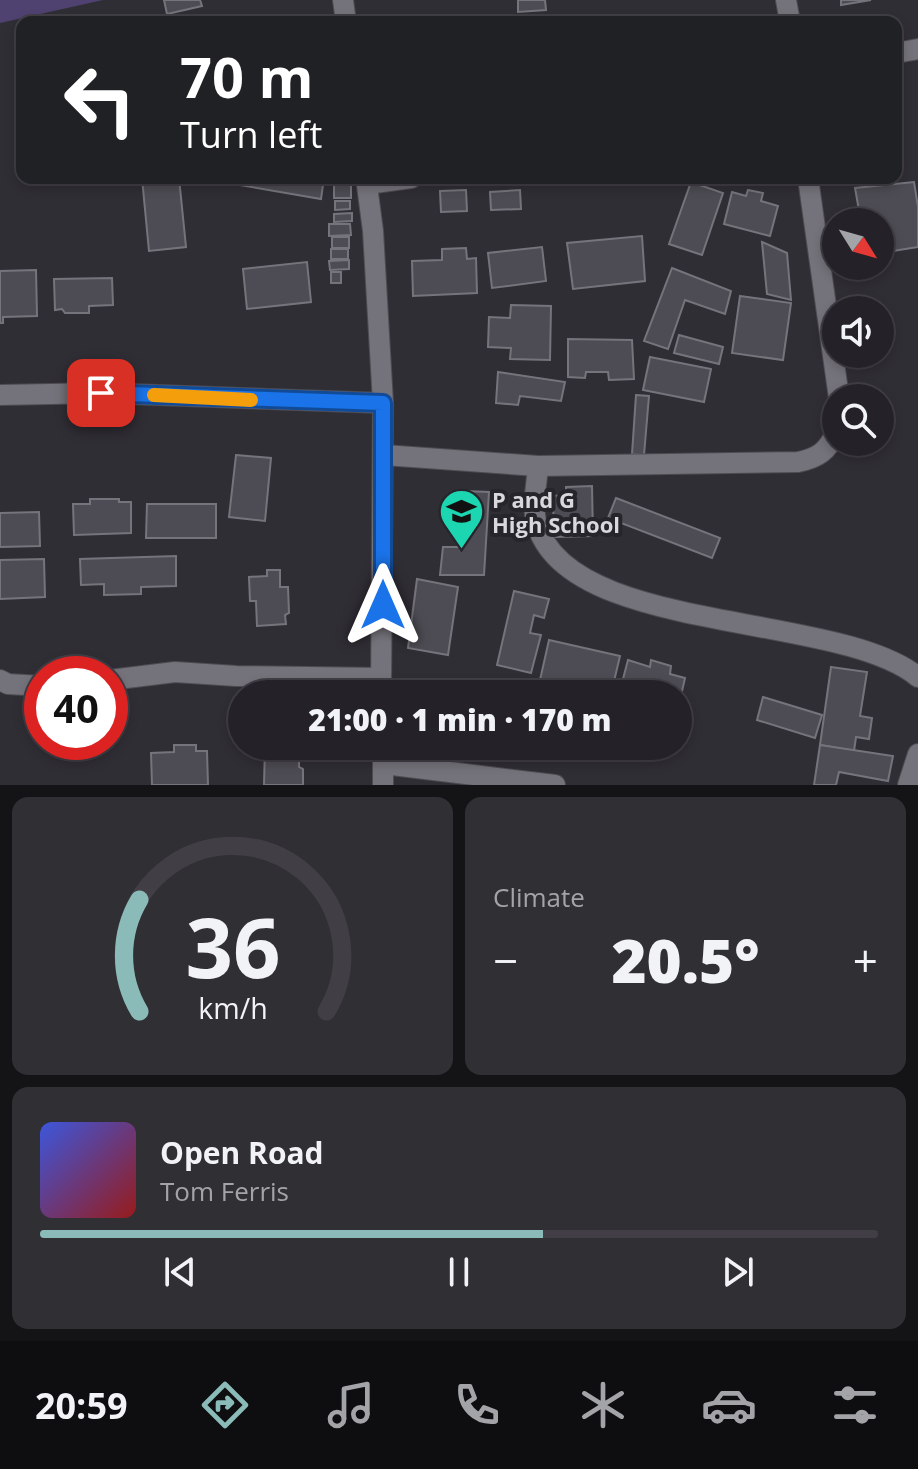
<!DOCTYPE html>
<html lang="en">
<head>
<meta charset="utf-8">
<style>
  body { margin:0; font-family:"Open Sans",sans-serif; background:#302f34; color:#f1f3f6; height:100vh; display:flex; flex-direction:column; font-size:30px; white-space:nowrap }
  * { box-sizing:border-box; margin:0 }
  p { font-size:26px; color:#a3a4a8 }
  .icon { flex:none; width:44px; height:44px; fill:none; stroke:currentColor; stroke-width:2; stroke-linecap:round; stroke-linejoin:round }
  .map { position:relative; height:785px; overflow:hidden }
  .sheet { display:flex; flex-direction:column; gap:12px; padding:12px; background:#141316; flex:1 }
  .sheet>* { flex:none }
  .top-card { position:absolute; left:16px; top:16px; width:886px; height:168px; border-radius:16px; box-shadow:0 4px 12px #0003,0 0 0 2px #413f45; background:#202124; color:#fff; overflow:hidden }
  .needle { width:52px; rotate:127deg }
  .fabs { position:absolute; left:822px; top:208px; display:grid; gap:16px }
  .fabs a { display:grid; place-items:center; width:72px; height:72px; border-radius:50%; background:#242228; box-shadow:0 4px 12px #0003,0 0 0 2px #413f45; font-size:40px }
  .speed { position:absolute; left:24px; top:656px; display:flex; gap:16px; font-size:40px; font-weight:700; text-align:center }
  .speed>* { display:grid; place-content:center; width:104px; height:104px; border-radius:50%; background:#242228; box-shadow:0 4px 12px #0003,0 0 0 2px #413f45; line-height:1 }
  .speed .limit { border:12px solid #d22; background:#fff; color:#111 }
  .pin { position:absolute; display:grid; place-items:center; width:68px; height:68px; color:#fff; margin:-34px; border-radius:16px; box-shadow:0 4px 12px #0006 }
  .me { position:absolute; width:88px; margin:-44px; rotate:0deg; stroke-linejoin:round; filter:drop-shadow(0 0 6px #0008) }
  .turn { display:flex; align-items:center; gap:28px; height:168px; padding:0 32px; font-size:36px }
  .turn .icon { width:104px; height:104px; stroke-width:2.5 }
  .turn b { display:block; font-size:56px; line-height:68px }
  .big { font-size:60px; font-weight:800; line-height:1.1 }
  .sheet .tile { flex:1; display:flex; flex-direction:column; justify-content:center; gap:12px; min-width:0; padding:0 28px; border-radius:16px; background:#302f34 }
  .sheet .dial { align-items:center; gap:0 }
  .dial svg { height:208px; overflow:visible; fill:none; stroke:#413f45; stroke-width:7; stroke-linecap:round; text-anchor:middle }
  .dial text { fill:#f1f3f6; stroke:none }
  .song { display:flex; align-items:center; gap:24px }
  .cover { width:96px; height:96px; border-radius:12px; background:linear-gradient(135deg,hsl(230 70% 55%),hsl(0 70% 35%)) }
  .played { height:8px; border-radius:4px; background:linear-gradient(90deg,#8bbbb9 60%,#413f45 60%) }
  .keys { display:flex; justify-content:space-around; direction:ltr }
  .heat { display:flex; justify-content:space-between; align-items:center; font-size:44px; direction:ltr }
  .sheet .tiles { flex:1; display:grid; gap:12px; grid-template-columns:1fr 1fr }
  .tile:last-child { grid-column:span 2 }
  .trip { position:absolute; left:228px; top:680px; width:464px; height:80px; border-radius:40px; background:#242228; box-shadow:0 4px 12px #0003,0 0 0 2px #413f45; font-weight:800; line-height:80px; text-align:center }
  .tabs { display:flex; height:128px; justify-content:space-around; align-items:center; background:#0e0e10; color:#a3a4a8 }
  .tabs .icon { width:56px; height:56px }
  .tabs .on { color:#8bbbb9 }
  .tabs b { font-size:36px; color:#f1f3f6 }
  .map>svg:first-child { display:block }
</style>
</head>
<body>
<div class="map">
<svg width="918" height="785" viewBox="0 0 918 785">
  <rect width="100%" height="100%" fill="#302e35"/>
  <path fill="#4f4270" d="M0,0H103L0,23Z"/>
  <g fill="#4d4b53" stroke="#75747c" stroke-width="2">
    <path d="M164,0H200L202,6L167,14Z"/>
    <path d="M518,0H545L546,10L518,12Z"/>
    <path d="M841,0H871L841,5Z"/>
    <path d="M142,178H179L186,247L149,251Z"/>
    <path d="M199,178H324L321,199Z"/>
    <path d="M351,181V198H334V182Z"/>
    <path d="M691,182L723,193L702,255L669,244Z"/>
    <path d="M914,182L918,207V247L880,253V222H861L855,188Z"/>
    <path d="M466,190L467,211L441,212L440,191Z"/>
    <path d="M520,190L521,209L491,210L490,192Z"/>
    <path d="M748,190L763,193L761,201L778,206L770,236L724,224L732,192L746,196Z"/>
    <path d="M335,201H350V209L335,210Z"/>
    <path d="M352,213V221L334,222V214Z"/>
    <path d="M329,224H350L351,235L329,236Z"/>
    <path d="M642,236L645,281L573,289L567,243Z"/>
    <rect x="332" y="237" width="17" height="11"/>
    <path d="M762,242L787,253L791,300L767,294Z"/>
    <path d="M542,247L546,281L492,288L488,253Z"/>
    <path d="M466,248L467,259L476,258L477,293L413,296L412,261L442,260V249Z"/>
    <rect x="331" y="249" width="17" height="10"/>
    <path d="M349,260V269L330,270L329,261Z"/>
    <path d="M307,262L311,302L247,309L243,269Z"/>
    <path d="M672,268L731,291L725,314L685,300L668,349L644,341Z"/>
    <path d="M36,270L37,316L3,317V323H0V271Z"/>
    <rect x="331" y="272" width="10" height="11"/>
    <path d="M112,278L113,305L89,306V313H65L62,309L55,310L54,279Z"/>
    <path d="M740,296L791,303L783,360L732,353Z"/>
    <path d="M511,305L551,306L550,360L510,359L511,348L488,347L489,317L510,318Z"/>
    <path d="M679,335L723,347L719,364L674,353Z"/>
    <path d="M568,339L632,340L634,379L609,380L608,372H586L585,378L568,377Z"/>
    <path d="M650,357L711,369L704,402L643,390Z"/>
    <path d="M498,372L565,382L561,401L520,396L518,405L496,403Z"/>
    <path d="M636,395L649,396L644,455L632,454Z"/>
    <path d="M236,455L271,458L265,521L229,517Z"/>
    <path d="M592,486L593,536L554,537L553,496L566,495V487Z"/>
    <path d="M464,491L489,492L484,575H440L443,547H458Z"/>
    <path d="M616,498L720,538L712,558L608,518Z"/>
    <path d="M90,499H119V502H131V533L74,535L73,504H90Z"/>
    <path d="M147,504H216V538H146Z"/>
    <path d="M39,512L40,546L0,547V513Z"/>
    <path d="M176,556V586L141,587V594L104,595V584L81,585L80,559Z"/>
    <path d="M44,559L45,597L0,599V560Z"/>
    <path d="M267,570H280V587H288L289,613L285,615L286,624L257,626L256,601H250L249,577L267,576Z"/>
    <path d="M417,579L458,587L448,655L408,648Z"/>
    <path d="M514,591L549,599L544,618L534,615L530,633L541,635L531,673L497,665Z"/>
    <path d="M549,640L620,656L611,694L540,680Z"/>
    <path d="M628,660L650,667L651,660L671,666L670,674L685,678L678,709V694H619Z"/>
    <path d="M831,667L867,672L860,716L872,718L869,739L856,737L854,751L820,745Z"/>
    <path d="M505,687L529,691V694H504Z"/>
    <path d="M763,697L822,715L815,738L757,720Z"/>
    <path d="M174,745H196V751H207L208,785H152L151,753L174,752Z"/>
    <path d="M820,745L893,756L888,781L839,772L836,785H814Z"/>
    <path d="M265,746H299V767L303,769V785H264Z"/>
    <path d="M495,746H519L518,752Z"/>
  </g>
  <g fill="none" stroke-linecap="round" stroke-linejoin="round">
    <defs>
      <g id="minor">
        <path d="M343,0L346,22"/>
        <path d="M786,0L790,22"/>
        <path d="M896,53L918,49"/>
        <path d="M366,178L373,231L383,403L381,694"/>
        <path d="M808,178L839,398"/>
        <path d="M367,184L411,178"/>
        <path d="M0,395L101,393L383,403"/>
        <path d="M384,455L538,466L798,462C818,458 828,451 836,432"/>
        <path d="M538,466C537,482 532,505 536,521C563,635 838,611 918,677"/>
        <path d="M0,680L8,684L42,686"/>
        <path d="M110,680L175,672L236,676L381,678"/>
        <path d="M383,746V785"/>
        <path d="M384,764L555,785"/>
        <path d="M908,785L918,754"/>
      </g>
    </defs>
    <use href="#minor" stroke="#4e4c52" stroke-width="22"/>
    <use href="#minor" stroke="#74727a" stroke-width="20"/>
  </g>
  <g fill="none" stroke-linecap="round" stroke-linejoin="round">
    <defs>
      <path id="route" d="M101,393L383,403V605"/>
    </defs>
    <use href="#route" stroke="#114b97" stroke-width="20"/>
    <use href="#route" stroke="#1a73e8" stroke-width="14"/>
    <path stroke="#f59e0b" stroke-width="14" d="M154,395L251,400"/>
  </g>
  <defs>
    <symbol id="school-pin" viewBox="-11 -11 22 30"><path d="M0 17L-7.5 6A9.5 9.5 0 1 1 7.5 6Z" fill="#1cd5b1" stroke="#26252b"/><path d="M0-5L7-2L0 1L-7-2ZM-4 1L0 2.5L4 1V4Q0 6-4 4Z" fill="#111"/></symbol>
  </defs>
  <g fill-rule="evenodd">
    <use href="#school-pin" x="436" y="486" width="51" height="69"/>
  </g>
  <g text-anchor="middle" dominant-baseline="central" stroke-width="8" stroke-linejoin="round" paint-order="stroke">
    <g font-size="22" font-weight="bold" fill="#d9d8dc" stroke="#26252b" text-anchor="start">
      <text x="492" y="499">P and G<tspan x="492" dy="25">High School</tspan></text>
    </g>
  </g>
</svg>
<div class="fabs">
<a><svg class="needle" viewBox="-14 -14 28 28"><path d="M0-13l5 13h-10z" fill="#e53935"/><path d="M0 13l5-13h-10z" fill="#a3a4a8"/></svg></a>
<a><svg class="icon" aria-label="sound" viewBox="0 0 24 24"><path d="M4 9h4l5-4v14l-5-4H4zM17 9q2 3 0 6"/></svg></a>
<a><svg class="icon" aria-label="search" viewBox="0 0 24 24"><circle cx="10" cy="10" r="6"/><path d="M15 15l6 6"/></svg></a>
</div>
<div class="speed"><div class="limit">40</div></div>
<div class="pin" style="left:101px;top:393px;background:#d93025"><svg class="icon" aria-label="arrive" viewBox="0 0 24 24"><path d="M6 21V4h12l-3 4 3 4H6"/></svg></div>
<svg class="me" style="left:383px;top:605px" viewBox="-20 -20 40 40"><path d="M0-17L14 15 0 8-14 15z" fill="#1a73e8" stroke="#fff" stroke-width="4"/></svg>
<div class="trip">21:00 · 1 min · 170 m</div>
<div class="top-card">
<div class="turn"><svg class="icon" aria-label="left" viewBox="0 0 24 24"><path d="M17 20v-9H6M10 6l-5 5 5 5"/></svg><div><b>70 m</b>Turn left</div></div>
</div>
</div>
<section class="sheet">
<div class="tiles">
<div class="tile dial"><svg viewBox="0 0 100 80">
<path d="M14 69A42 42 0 1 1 86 69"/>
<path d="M14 69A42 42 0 0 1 14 26" stroke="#8bbbb9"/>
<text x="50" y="56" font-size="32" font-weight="700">36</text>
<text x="50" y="72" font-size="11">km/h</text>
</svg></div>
<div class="tile"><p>Climate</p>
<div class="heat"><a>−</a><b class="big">20.5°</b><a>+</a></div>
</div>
<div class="tile">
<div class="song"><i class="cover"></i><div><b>Open Road</b><p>Tom Ferris</p></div></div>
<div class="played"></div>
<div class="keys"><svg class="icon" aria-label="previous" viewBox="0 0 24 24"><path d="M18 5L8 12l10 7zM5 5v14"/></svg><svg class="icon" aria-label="pause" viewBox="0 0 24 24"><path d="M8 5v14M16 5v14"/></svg><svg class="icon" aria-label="next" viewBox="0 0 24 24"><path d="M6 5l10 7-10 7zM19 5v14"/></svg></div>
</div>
</div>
</section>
<nav class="tabs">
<b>20:59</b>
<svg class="icon on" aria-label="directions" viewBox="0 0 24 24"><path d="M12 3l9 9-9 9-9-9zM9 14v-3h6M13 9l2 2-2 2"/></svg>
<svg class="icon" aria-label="music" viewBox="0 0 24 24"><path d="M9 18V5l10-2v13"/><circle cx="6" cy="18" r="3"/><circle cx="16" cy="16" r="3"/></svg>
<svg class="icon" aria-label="phone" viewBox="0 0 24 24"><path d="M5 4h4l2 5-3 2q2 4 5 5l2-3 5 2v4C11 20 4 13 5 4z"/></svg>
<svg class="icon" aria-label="climate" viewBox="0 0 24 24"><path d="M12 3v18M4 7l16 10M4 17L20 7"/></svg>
<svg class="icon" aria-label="car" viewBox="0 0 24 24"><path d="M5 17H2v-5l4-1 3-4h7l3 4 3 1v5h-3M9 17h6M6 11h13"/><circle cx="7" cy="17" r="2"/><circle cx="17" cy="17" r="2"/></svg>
<svg class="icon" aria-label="filters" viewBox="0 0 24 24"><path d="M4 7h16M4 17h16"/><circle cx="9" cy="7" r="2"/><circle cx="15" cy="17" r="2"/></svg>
</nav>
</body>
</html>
